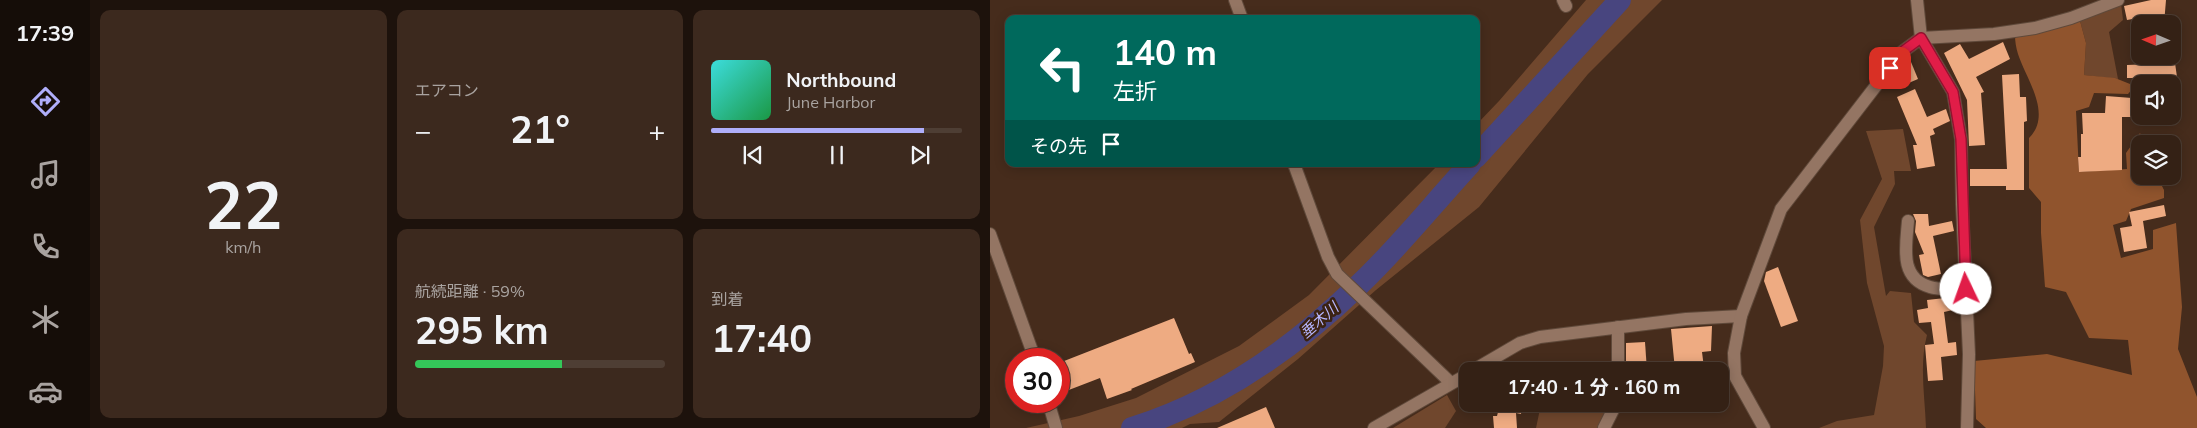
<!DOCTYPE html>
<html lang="ja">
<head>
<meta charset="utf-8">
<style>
  body { margin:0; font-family:Mulish,"Noto Sans JP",sans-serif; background:#3c291e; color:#f1f3f6; height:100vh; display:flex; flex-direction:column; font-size:19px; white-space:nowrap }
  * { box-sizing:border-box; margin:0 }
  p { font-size:16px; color:#a9a3a0 }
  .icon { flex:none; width:28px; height:28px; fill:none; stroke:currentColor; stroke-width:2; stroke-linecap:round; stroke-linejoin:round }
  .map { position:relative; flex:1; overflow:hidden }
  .side { display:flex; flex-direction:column; gap:10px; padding:10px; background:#1d120c; width:900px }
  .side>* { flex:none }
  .top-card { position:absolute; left:15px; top:15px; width:475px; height:152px; border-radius:10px; box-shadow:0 2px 12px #0003,0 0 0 1px #4e3e34; background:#00695c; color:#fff; overflow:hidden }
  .needle { width:32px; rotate:272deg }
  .buttons { position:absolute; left:1141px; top:15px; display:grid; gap:10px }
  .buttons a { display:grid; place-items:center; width:50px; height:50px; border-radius:10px; background:#342115; box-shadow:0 2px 12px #0003,0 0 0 1px #4e3e34; font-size:25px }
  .speed { position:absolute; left:15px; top:348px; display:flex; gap:10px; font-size:25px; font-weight:700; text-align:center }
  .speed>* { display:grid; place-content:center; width:65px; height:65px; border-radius:50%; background:#342115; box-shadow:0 2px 12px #0003,0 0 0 1px #4e3e34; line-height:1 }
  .speed .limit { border:8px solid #d22; background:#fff; color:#111 }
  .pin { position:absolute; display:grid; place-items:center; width:42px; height:42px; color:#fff; margin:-21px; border-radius:10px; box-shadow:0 2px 8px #0006 }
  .me { position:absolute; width:55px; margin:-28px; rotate:357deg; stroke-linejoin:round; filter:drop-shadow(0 0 4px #0008) }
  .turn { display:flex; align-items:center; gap:18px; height:105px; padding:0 25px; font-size:22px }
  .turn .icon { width:65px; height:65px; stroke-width:2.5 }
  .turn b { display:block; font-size:35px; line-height:42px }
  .then { display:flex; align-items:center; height:48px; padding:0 25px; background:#0003; gap:10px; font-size:19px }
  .big { font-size:38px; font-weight:700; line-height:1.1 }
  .side .widget { flex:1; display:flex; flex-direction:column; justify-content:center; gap:8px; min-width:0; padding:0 18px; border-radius:10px; background:#3c291e }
  .side .dial { align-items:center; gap:0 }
  .dial b { font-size:65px; line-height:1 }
  .song { display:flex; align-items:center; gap:15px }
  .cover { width:60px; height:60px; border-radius:8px; background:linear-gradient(135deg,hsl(180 70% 55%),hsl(140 70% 35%)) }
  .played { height:5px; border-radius:2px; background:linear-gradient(90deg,#afaefa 85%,#4e3e34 85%) }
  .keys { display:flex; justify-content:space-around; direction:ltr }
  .heat { display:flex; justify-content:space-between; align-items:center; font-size:28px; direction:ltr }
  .charge { height:8px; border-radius:4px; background:linear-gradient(90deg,#34c759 59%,#4e3e34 0) }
  .side .tiles { flex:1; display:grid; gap:10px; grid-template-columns:repeat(3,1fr) }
  .widget:first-child { grid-row:span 2 }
  .trip { position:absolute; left:469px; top:362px; width:270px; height:50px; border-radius:10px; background:#342115; box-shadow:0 2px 12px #0003,0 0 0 1px #4e3e34; font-weight:700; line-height:50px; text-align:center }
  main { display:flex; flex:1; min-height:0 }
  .dock { display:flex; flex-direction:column; width:90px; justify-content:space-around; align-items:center; background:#150d08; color:#a9a3a0 }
  .dock .icon { width:35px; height:35px }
  .dock .active { color:#afaefa }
  .dock b { font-size:22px; color:#f1f3f6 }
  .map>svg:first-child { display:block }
</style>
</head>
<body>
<main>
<nav class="dock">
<b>17:39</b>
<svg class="icon active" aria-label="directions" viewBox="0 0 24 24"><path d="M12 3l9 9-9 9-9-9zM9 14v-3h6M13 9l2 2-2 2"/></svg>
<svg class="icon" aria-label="music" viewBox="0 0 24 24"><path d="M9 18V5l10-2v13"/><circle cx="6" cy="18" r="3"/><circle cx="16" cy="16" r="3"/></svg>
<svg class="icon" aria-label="phone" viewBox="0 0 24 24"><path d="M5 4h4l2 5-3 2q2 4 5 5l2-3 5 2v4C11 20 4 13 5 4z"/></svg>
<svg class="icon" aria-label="climate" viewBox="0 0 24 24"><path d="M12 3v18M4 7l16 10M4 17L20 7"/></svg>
<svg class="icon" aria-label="car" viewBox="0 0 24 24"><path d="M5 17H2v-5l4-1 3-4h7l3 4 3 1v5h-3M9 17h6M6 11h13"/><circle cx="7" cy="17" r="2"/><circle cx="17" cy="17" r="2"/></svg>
</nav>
<section class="side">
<div class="tiles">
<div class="widget dial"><b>22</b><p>km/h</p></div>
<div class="widget"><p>エアコン</p>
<div class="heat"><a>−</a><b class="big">21°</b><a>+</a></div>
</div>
<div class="widget">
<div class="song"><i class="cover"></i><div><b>Northbound</b><p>June Harbor</p></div></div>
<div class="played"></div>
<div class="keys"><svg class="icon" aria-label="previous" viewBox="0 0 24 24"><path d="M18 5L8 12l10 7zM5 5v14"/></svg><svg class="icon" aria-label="pause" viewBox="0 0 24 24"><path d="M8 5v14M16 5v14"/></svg><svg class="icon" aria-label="next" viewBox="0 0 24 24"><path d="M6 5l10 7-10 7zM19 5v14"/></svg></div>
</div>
<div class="widget"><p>航続距離 · 59%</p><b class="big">295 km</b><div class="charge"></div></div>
<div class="widget"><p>到着</p><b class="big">17:40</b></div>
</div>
</section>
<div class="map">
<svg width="1207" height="428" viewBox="0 0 1207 428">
  <rect width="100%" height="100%" fill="#462c1c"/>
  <g fill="#70472d">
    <path d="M596,0H672L598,74L489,207L386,290L308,359L229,422L200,424L192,428H36L89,416L146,398L249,346L319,295L449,164H486V125L509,101Z"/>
    <path d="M1131,3L1133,20L1119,32L1128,79L1094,75L1096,43L1090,21Z"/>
    <path d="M913,129L921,171H904L905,184L884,227L896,296L900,291L921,293L924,322L937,335C929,365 935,397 936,428H829L847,421L884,415L893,366L894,346L877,283L870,220L892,179L876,131Z"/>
    <path d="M457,395L466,411L455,428H403Z"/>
    <path d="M558,404H578L590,407L592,404H621L614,428H546L550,409L555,410Z"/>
  </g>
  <path fill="#90542d" d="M1090,21L1096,43L1094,75L1125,78L1145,86L1138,94L1104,93L1099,107L1086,111L1089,172L1137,169L1136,153L1150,133L1155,144H1150V176H1167L1174,190V198L1141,209L1136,221L1123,225L1131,258L1163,249V230L1186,223L1192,307L1188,349L1207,397V428H996L986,419L984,361L1057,354L1142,375L1138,340L1099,338L1076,292L1055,287L1051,233V202L1039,188V138C1063,114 1036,79 1028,54C1026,48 1025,41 1025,35Z"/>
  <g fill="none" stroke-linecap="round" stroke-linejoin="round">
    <g stroke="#48457f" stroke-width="22">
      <path d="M486,157L630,0"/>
      <path d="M142,428C229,401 305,347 370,284C409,247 444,203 480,164"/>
    </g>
  </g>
  <g fill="#eeab82">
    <path d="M1161,0H1176L1174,24H1158L1159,16L1137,20L1134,6Z"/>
    <path d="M1013,42L1020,59L986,77L994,92L991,93L995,145L979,146L977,100L954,53L970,44L979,59Z"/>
    <path d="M1184,56L1188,84H1165L1164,78H1137V65L1162,64V59Z"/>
    <path d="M921,62L928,79L914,85L908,71L911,67Z"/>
    <path d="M1029,74L1030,97H1036L1037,121L1034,122V190H1016V186H980V169H1017L1012,75Z"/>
    <path d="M925,89L937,117L956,109L960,121L943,129L945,134L940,136L945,166L927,169L923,145H927L907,97Z"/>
    <path d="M1116,96L1142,98L1141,117H1132V170L1089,172L1088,157H1091V134H1093L1092,113H1115Z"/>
    <path d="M1174,205L1176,216L1153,221L1157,248L1134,252L1130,228L1142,226L1139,212Z"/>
    <path d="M923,214H938L939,226L962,221L964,231L943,236L951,274L938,277L933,275L929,255L934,254L925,232L926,221Z"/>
    <path d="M788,267L808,321L791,327L774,281L776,272Z"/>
    <path d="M955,298L962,304L963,310L954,312L958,343L966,342L967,355L951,357L953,380L938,381L935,345L944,344L941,322L929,323L927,310L938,308L937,300Z"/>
    <path d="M184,318L199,354L201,353L205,362L141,389L142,390L117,399L110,378L71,393L69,386V363Z"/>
    <path d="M722,326L721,351L712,352L714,368L685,370L681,329Z"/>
    <path d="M655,342L657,371H636V343Z"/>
    <path d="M501,404H532L531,414L526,413L527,428H504L503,416H507L508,412L501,411Z"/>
    <path d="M276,407L285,428H227Z"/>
  </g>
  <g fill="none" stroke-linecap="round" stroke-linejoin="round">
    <defs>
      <g id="minor">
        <path d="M245,0L252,19"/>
        <path d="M573,0L576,6"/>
        <path d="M927,0L931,38L963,92L971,139L972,204L979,354L977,428"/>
        <path d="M304,164L338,257L347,274L461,383"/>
        <path d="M918,221C916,247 909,278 940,287C946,289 953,288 959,291C965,295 971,301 977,306"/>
        <path d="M0,234L45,359"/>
        <path d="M628,327V371"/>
        <path d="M482,371L530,343L550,337L696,319L751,316"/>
        <path d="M58,401L66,428"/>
        <path d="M384,428L478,374"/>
        <path d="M614,428L626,404"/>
        <path d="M774,428L745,376L744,353L751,316L791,209L912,52L931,38L1004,34L1045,28L1081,18L1128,0"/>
      </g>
    </defs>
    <use href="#minor" stroke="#5f493a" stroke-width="14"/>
    <use href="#minor" stroke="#947563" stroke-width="12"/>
  </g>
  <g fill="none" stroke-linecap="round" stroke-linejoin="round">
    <defs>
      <path id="route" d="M900,68L912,52L931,38L963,92L971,139L976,289"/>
    </defs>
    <use href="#route" stroke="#92132f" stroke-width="12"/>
    <use href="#route" stroke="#e11d48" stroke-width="9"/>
  </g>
  <g text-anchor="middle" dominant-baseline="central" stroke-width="5" stroke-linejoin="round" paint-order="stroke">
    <g font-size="15" font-style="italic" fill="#b6b6fe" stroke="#3b2212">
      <text transform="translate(329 320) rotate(-41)">垂木川</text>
    </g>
  </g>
</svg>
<div class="buttons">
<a><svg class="needle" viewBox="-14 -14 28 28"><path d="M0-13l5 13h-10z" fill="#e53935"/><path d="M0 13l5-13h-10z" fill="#a9a3a0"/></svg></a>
<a><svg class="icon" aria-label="sound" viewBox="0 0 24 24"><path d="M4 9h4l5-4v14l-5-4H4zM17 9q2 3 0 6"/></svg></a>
<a><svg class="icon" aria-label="layers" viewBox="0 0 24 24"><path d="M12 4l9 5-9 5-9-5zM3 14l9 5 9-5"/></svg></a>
</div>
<div class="speed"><div class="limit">30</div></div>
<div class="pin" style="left:900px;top:68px;background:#d93025"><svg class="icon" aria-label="arrive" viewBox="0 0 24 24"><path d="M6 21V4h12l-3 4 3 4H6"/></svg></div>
<svg class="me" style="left:976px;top:289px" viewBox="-20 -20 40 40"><circle r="19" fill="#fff"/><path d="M0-13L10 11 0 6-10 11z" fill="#e11d48"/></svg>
<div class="trip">17:40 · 1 分 · 160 m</div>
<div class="top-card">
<div class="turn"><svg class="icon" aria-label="left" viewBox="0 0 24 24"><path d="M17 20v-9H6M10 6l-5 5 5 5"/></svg><div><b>140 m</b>左折</div></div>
<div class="then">その先<svg class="icon" aria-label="arrive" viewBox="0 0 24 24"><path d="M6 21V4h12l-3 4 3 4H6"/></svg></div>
</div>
</div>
</main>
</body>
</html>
